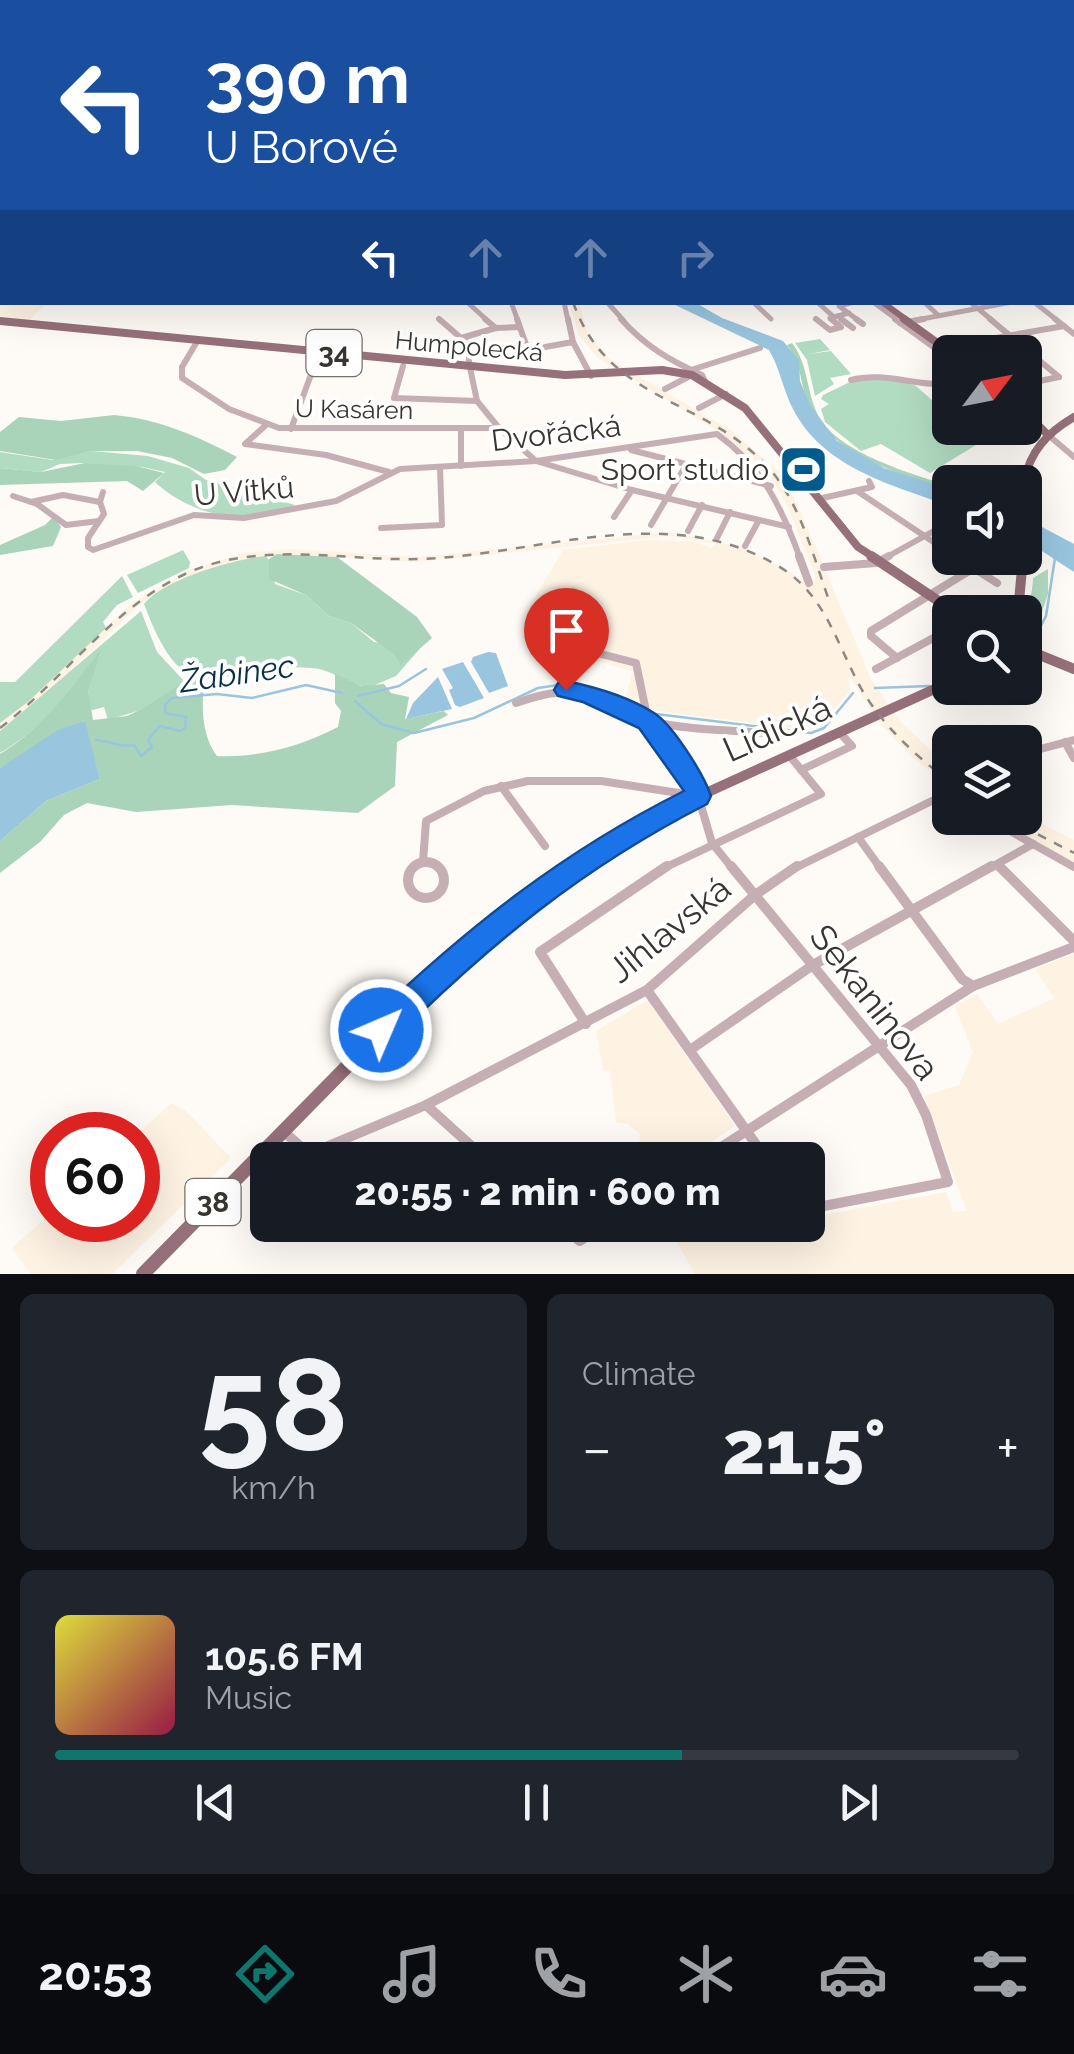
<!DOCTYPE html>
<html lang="en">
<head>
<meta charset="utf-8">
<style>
  body { margin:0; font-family:Raleway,sans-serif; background:#20242c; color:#f1f3f6; height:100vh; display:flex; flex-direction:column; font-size:38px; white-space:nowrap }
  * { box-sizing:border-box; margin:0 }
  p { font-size:32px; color:#9ea1a6 }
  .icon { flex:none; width:55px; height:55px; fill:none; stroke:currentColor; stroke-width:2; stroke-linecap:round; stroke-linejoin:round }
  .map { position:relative; height:1274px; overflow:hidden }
  .details { display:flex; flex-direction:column; gap:20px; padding:20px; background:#0d0f14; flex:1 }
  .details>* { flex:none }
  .top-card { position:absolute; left:0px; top:0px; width:1075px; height:305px; box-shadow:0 10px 40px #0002; background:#1a4fa0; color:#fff; overflow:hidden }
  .needle { width:65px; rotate:58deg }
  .tools { position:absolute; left:932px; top:335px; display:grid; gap:20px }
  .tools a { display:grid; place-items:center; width:110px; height:110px; border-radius:15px; background:#171b24; box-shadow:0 10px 40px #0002; font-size:50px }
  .speed { position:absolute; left:30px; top:1112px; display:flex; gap:20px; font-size:50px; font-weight:700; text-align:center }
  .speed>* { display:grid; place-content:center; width:130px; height:130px; border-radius:50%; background:#171b24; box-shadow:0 10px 40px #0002; line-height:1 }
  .speed .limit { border:15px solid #d22; background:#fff; color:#111 }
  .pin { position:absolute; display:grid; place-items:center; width:85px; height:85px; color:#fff; margin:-102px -42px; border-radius:50% 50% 50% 0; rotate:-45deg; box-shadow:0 0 10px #0007 }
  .pin .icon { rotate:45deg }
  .me { position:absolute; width:110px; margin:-55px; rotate:45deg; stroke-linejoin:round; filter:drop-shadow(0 0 8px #0008) }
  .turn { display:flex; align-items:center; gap:35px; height:210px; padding:0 40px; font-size:45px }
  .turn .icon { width:130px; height:130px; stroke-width:2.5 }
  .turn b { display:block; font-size:70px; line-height:85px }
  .lanes { display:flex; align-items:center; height:95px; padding:0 40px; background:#0003; justify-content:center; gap:50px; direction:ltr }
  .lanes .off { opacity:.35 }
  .big { font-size:75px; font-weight:800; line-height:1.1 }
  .details .widget { flex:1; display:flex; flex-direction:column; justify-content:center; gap:15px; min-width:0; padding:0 35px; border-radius:15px; background:#20242c }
  .details .dial { align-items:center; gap:0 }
  .dial b { font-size:130px; line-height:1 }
  .song { display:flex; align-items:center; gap:30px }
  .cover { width:120px; height:120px; border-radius:15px; background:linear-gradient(135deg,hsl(60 70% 55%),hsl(340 70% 35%)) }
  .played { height:10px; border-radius:5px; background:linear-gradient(90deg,#0f766e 65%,#363941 65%) }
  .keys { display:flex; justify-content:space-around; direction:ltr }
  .heat { display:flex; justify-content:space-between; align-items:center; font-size:55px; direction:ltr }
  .details .tiles { flex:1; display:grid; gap:20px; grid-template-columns:1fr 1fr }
  .widget:last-child { grid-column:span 2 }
  .trip { position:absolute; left:250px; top:1142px; width:575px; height:100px; border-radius:15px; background:#171b24; box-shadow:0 10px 40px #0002; font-weight:800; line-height:100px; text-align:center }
  .menu { display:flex; height:160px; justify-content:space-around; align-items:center; background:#090b0e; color:#9ea1a6 }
  .menu .icon { width:70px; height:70px }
  .menu .current { color:#0f766e }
  .menu b { font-size:45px; color:#f1f3f6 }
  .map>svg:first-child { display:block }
</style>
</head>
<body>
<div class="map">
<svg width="1074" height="1274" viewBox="0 0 1074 1274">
  <rect width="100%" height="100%" fill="#fefaf5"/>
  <g fill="#fef2e3">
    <path d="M2,115V302L46,303L30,320L0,316Z"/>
    <path d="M569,303H579L588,334L611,360L732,431L778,471L798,505L871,679L900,721L950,768V787L913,758L881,725L849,676L850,691L816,728L807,730L635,708L624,703L633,671L581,657L592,630L526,613L563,550L648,540L695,542L711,548L715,544L671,536L416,562L290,554L221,564L183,578L141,603L32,707L0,731V724L135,601L194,568L244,553L291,549L416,557L671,532L745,548L813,585L815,576L787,505L768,473L724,435L598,358L579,335Z"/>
    <path d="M1025,815L1074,840V863L991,818Z"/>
    <path d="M1074,954V1274H695L667,1225H793L797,1231L801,1225H808V1218L946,1192L953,1212L967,1211L924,1096L959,1085L973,1053L955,1006L977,994L998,1024L1054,998L1035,969Z"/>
    <path d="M648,1000L735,1126L685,1160H642L639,1133L628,1124L616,1122L610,1071L603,1070L596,1031Z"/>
    <path d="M171,1103L186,1111L231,1158L112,1274H31L12,1248L52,1212V1220H138L137,1135Z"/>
  </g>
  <g fill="#b2dcc2">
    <path d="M820,339L830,350L809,354L831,351L851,374L830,378L834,384L815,396L807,360L795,343Z"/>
    <path d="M893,378L916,386L950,416V428H964L981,442L930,473L881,444L861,451L825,422L821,409L829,404L821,399L823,395L852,381Z"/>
    <path d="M92,451L148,456L189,468L206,480L295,505C252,529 193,516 157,484L155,482L165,472L142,467L82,463L60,464L41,472L0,468V452L53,460Z"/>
    <path d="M183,550L190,562L189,568L138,593L127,575Z"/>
    <path d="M266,556L271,563L275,584L306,595L329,616L351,623L374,642L424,644L396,676L370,687C349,686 333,669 311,668C217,660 189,725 144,604C164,579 234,559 266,556Z"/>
    <path d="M1048,569V594L1031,645C1019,630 1033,598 1033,578Z"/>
    <path d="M122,576L133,597L117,605L103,622L106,628L29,701L0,723V682H15Z"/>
    <path d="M141,611L157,652L185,682L144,709L108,720L104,707L89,711L88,692L98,654C69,693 43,728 0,753V731Z"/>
  </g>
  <g fill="#a9d4b9">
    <path d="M792,343C809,365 806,393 819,417C839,453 912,474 950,486V489C896,472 834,459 808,402C799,381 802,363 787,345Z"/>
    <path d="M114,415C159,419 197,436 237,457L225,470L204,474L172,458L137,451H92L56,460L0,451V432L19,417L61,421Z"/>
    <path d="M85,463L136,466L164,473L143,491L127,481L0,485V468L41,472Z"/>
    <path d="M54,516L61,527L53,546L0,555V545L45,525Z"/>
    <path d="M277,554L337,557L417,617L432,638L401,665L394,654L351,623L329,616L306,595L269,579V559Z"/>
    <path d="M101,649L88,692L93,720L127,716L144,708L191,677L205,679C201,704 201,735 217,756C258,758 302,746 338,727L341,711L335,703V674L361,686L384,684L391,693L409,697L405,719L444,711L448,715L397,742L395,786L358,813L232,805L136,812L87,803L64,815L40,842L0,873V841L46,801L100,779L84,721L0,768V754C44,727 71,689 101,649Z"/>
  </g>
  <g fill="#99c5de">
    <path d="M671,303H696L722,318L783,341L799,360L800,381L810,405L837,441L884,468L950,489V506C892,485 823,468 793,409C783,390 780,368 769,350Z"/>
    <path d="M1025,518L1074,544V572L1025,540Z"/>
    <path d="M488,652L496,653L508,686L489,693L471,662L473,657Z"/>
    <path d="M463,662L484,698L460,707L455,705L449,690L453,688L442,669Z"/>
    <path d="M438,677L452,709L406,719L413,703Z"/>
    <path d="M85,721L100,779L46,801L0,841V768L58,730Z"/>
  </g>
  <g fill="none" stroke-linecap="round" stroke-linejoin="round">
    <g stroke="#99c5de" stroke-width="2.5">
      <path d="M561,2L570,0"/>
      <path d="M1031,645L1046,616L1055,558"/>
      <path d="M875,688L929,686"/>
      <path d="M358,696L399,686L426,669"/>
      <path d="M355,701L381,724L414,733L474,718L538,688L565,684L589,688L648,713L811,733L824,728L853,693"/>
      <path d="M96,740C110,741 121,748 134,745L141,756L152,747L148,740L160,726L180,731L185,728L186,717L165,713V705L172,698L217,694L252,698L306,685L342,693"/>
    </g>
    <path stroke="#c5c1bc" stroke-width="40" d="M0,218L2,212"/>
    <g stroke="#c5afb4" stroke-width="4">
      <path d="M169,0L176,2"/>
      <path d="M834,0L839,2"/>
      <path d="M688,1L728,0"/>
      <path d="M123,2L128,0"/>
      <path d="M783,2L805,0"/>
    </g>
    <g stroke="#c5afb4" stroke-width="5">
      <path d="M467,302L488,321"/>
      <path d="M511,302L518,321"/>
      <path d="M564,302L568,321"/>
      <path d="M607,302L624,321"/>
      <path d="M753,302L771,319"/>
      <path d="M817,302L834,317"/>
      <path d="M854,302L839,306L859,321"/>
      <path d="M873,302L899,321"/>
      <path d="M924,302L938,315"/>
      <path d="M970,302L993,321"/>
      <path d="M1034,302L1058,321"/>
      <path d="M838,316L844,321"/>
      <path d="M834,321L830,318L849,313"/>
      <path d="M911,321L1012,302"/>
    </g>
    <g stroke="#c5afb4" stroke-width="6">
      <path d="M439,319L461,338L496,328L519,327"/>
      <path d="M485,319L496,328"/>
      <path d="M517,319L528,350L573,342"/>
      <path d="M568,319L573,342L591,376"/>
      <path d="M621,319C645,346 669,360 702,375L705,381"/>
      <path d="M816,319L830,330L841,327L831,319"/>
      <path d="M841,319L853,328"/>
      <path d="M856,319L863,324"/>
      <path d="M895,319L950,359"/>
      <path d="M990,319L1059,377"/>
      <path d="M1055,319L1074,334"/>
      <path d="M900,323L924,319"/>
      <path d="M469,337V363L477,401L499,428L536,461L632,490L789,527"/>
      <path d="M198,340L182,367V378L229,409L279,428H499"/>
      <path d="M944,347L1064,326"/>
      <path d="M403,366L394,398L477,401"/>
      <path d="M691,370L760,348"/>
      <path d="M851,380C885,371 916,387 950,384"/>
      <path d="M1025,384L1059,377"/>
      <path d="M665,389L692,375"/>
      <path d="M699,408L726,394"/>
      <path d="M266,425L245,444L326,455L389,472"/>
      <path d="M291,429L316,361"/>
      <path d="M461,430V466"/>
      <path d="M1047,434L1074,457"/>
      <path d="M631,450L771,486"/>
      <path d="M857,491L950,553"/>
      <path d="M103,492L100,502L104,514L88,538V547L93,550L194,515L244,518L336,501L400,469L536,461L717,434C762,466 782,508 800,558"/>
      <path d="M13,496L37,504L66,525L99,521"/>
      <path d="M818,499L872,487L869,481"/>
      <path d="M31,502L63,495L100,502"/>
      <path d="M614,517L632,490"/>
      <path d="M651,525L686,465"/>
      <path d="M381,528L442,525L440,467"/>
      <path d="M688,531L702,505"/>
      <path d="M717,538L730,512"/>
      <path d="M745,546L759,520"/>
      <path d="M885,558L950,522"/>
    </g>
    <g stroke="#c5afb4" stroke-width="8">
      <path d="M799,556L809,583"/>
      <path d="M958,558L997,583"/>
      <path d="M824,567L876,563L889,556"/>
      <path d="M597,653L636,663L648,721L694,782L712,843L733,869"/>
      <path d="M897,658L871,636V631L990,558"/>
      <path d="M876,669L950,629"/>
      <path d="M516,703C591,676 585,706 649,721C690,731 738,730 781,734"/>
      <path d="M1065,742L1074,758"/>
      <path d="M1025,753L1074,740"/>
      <path d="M801,770L852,746L839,732"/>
      <path d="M501,786L545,846"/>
      <path d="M987,818L1074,867"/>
      <path d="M858,837L881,869"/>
      <path d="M423,862L426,821L484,791L528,781H601L698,796"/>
      <path d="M998,865L1002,869"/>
      <path d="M662,869L821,794L789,755"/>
      <path d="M793,869L946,794L950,796"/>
      <path d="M988,869L1033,844"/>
    </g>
    <g stroke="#c5afb4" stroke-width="10">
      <circle cx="426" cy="880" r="18"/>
      <path d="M731,866L911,1085L926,1115L948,1182L808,1209"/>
      <path d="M879,866L962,979L973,986"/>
      <path d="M999,866L1074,941"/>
      <path d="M647,990L767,1160"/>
      <path d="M586,1024L540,952L667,866"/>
      <path d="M690,1050L813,965L992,866"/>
      <path d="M426,1105L487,1160"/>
      <path d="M283,1131L309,1154L426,1105L647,990L755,895L797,866"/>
      <path d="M701,1160L973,986L1074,947"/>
      <path d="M560,1225L580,1241L603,1225"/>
    </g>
    <path stroke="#96707a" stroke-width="6" d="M882,302L908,321"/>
    <g stroke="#96707a" stroke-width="8">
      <path d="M904,319L950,352"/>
      <path d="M0,321L565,375L662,370L692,375L745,408L858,547L875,558"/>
      <path d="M1025,412L1047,434"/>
      <path d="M1024,482C1030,451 1047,433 1074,417"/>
    </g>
    <g stroke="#96707a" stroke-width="10">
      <path d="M871,556L955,612"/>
      <path d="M1018,612L1023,558"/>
      <path d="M1025,649L1074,669"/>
      <path d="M572,869L673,808L950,682"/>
    </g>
    <path stroke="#96707a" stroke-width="14" d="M143,1274L431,981L555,879L576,866"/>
    <g stroke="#8c8883" stroke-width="2.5" stroke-dasharray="9 9" stroke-linecap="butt">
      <path d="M573,302C608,402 702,397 766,465C801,502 813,557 830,603"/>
      <path d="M0,728C63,680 112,608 185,574C266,537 354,565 439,558C519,552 598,528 679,535C716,538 755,550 786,571C827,600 838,647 862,690C884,727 916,756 950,782"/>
      <path d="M1006,818L1074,853"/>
    </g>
  </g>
  <path fill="#1a73e8" stroke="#114b97" stroke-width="2.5" d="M566,681C595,687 629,697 654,713C673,725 704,775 711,796L707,804C582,868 491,943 392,1041L381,1045L370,1041L365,1030L370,1020C468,927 562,852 684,791L639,728L583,702L558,696L554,690L558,683Z"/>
  <defs>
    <symbol id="stadium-square" viewBox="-11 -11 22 22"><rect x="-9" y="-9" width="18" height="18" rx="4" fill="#035b8d" stroke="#fff"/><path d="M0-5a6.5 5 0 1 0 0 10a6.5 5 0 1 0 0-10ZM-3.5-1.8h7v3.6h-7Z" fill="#fff"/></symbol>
  </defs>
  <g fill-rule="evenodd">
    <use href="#stadium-square" x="776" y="442" width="55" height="55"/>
  </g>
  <g text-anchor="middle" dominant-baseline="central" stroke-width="8" stroke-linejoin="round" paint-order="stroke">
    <g font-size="25" fill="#38342f" stroke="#fff">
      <text transform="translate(469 346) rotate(5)">Humpolecká</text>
      <text transform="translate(354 409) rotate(1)">U Kasáren</text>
    </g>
    <g fill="#fff" stroke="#74716d" stroke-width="2.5">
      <rect x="306.5" y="330" width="55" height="46" rx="8"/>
      <rect x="185.5" y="1179" width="55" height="46" rx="8"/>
    </g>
    <g font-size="28" font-weight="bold" fill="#38342f">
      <text x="334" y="353">34</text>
      <text x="213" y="1202">38</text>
    </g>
    <g font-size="30" fill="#38342f" stroke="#fff">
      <text transform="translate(556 433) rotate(-7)">Dvořácká</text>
      <text transform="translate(244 491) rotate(-5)">U Vítků</text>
    </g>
    <g font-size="30" fill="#38342f" stroke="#fff" text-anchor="end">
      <text x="769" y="469">Sport studio</text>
    </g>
    <g font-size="32" font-style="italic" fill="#093042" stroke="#fff">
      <text transform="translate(237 673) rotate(-8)">Žabinec</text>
    </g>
    <g font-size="35" fill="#38342f" stroke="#fff">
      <text transform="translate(777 728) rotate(-24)">Lidická</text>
      <text transform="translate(669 929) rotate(-39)">Jihlavská</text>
      <text transform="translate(875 1002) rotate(52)">Sekaninova</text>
    </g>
  </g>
</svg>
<div class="tools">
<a><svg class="needle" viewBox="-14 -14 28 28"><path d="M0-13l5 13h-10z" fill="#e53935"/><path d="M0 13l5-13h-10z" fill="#9ea1a6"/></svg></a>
<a><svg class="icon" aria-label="sound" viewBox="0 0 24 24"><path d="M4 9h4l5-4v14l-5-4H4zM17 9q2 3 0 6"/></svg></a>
<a><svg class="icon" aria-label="search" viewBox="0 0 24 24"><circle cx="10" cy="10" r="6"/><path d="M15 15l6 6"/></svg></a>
<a><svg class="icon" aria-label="layers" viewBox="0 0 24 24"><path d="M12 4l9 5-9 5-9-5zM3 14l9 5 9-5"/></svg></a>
</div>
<div class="speed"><div class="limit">60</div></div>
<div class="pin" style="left:566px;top:690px;background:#d93025"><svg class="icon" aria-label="arrive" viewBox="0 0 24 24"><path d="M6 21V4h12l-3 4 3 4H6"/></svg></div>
<svg class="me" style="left:381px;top:1030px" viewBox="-20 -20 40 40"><circle r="17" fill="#1a73e8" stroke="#fff" stroke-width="3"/><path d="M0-11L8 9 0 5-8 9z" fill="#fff"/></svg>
<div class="trip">20:55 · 2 min · 600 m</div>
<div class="top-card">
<div class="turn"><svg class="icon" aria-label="left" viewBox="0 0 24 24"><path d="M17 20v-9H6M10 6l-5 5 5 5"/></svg><div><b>390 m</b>U Borové</div></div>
<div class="lanes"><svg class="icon" aria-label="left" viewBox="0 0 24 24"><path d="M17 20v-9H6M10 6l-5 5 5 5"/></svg><svg class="icon off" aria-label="ahead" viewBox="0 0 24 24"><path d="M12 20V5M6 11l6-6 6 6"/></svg><svg class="icon off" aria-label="ahead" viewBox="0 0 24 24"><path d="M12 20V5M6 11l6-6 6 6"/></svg><svg class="icon off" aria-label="right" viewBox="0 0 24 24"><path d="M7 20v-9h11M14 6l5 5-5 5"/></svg></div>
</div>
</div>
<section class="details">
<div class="tiles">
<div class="widget dial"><b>58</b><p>km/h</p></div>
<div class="widget"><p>Climate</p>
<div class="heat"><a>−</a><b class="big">21.5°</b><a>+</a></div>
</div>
<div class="widget">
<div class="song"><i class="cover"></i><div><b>105.6 FM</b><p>Music</p></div></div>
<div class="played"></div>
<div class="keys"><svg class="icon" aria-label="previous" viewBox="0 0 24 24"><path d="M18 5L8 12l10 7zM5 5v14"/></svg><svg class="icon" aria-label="pause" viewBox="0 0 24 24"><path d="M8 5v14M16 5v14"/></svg><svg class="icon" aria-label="next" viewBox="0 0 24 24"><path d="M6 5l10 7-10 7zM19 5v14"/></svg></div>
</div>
</div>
</section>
<nav class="menu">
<b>20:53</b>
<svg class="icon current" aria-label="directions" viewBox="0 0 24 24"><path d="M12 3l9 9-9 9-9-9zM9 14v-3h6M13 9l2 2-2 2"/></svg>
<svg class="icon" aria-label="music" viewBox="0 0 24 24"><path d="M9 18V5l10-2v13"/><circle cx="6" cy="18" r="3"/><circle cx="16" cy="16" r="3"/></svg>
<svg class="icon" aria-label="phone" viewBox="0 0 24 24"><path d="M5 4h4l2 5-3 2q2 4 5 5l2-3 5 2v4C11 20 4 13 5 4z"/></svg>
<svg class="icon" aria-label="climate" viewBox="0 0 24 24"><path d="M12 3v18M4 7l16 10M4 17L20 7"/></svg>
<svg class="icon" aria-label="car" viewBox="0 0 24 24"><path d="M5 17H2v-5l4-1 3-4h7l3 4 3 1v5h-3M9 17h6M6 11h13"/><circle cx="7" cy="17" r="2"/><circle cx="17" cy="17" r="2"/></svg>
<svg class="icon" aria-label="filters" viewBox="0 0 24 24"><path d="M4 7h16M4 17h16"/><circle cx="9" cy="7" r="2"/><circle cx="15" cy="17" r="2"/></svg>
</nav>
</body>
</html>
